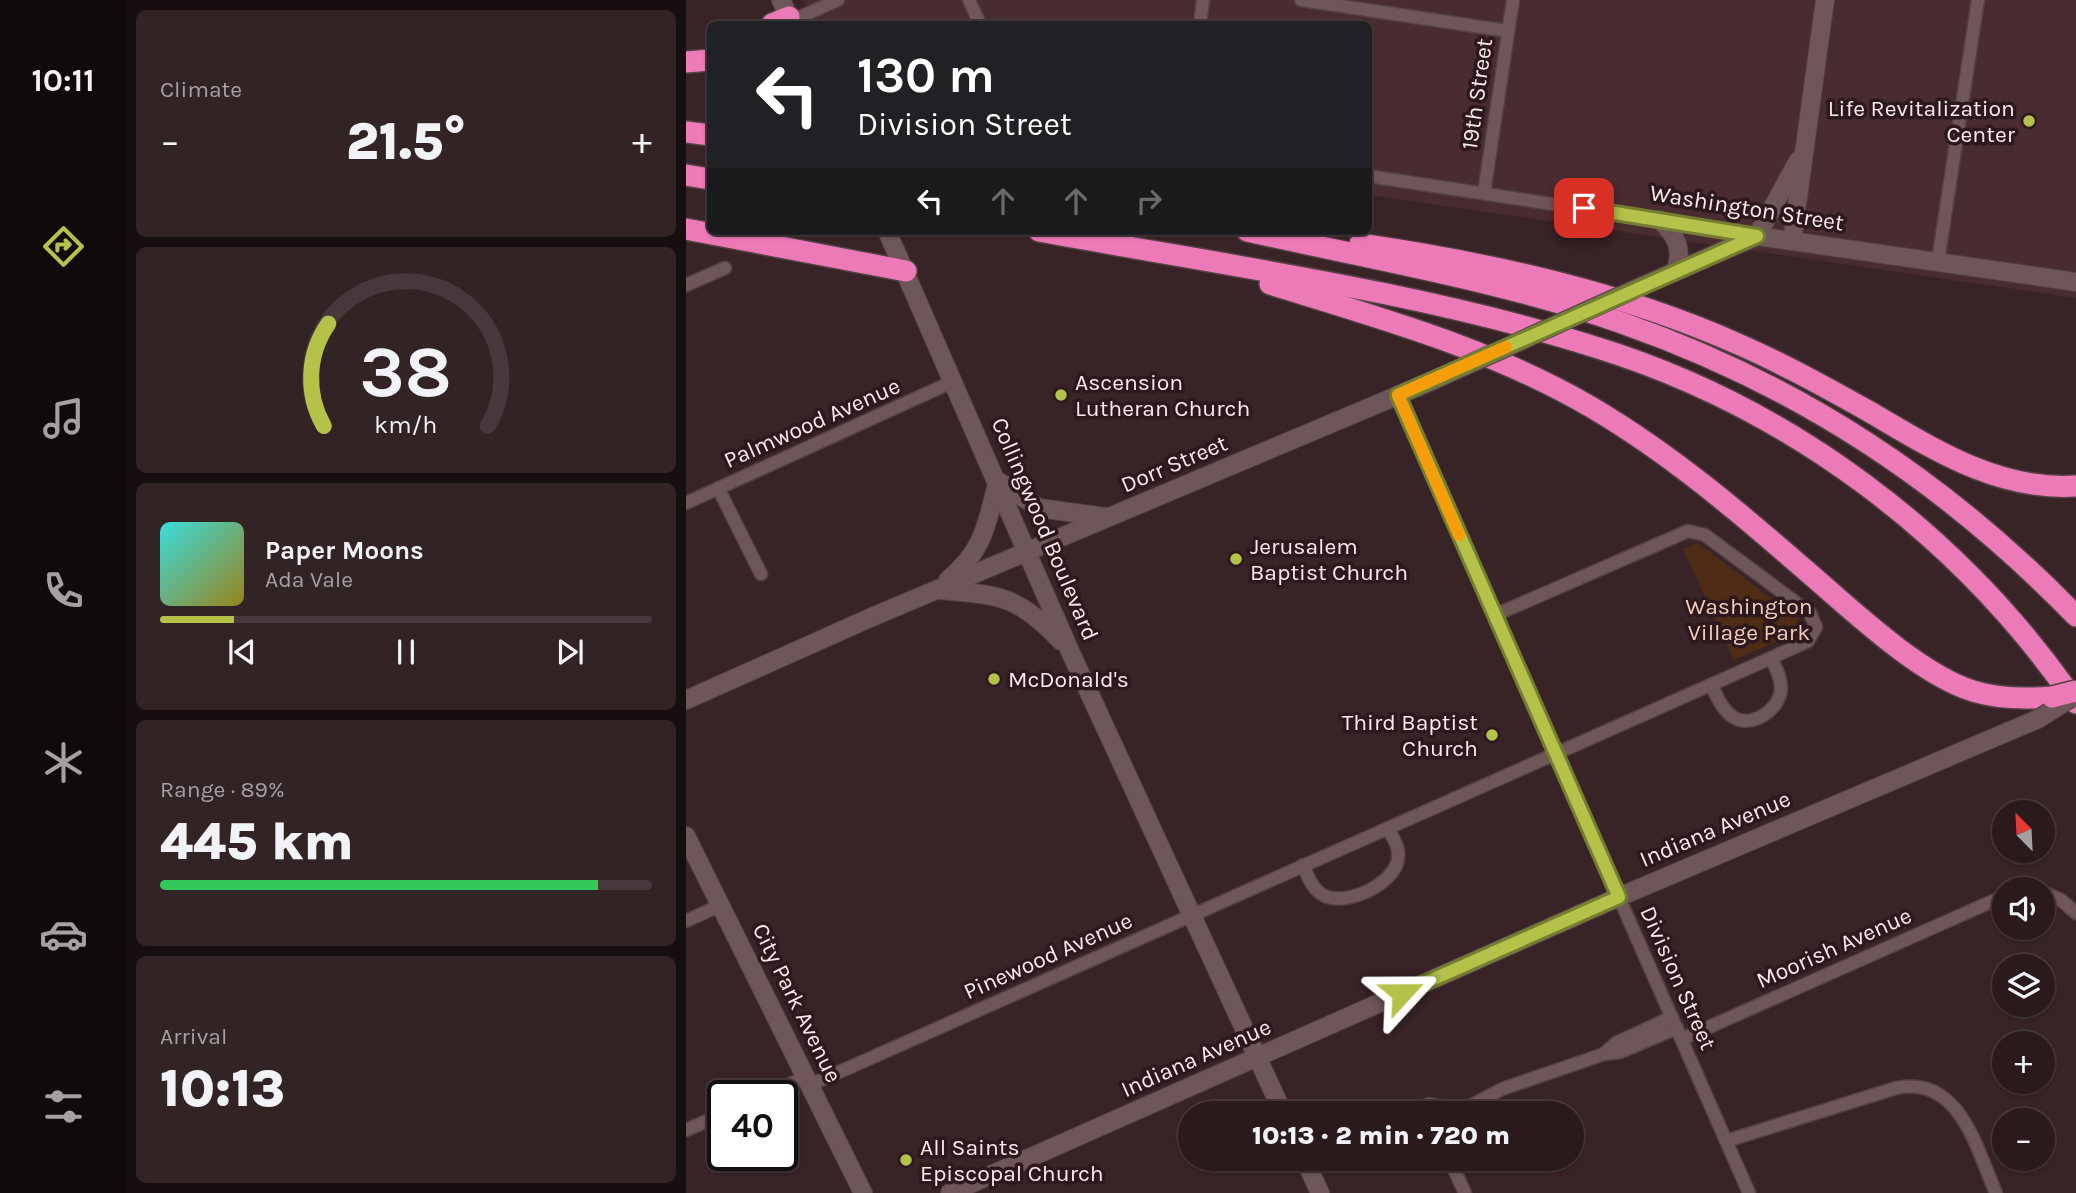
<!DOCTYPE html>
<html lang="en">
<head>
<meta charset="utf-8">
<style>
  body { margin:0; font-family:Karla,sans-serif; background:#322325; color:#f1f3f6; height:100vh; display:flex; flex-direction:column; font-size:26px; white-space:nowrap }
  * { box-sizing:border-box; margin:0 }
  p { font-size:23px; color:#a5a1a3 }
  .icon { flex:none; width:38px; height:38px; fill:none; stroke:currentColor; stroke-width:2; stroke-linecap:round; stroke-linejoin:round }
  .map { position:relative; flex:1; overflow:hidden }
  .drawer { display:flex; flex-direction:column; gap:10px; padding:10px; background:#170e0f; width:560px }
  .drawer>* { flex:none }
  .top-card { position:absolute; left:21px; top:21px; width:665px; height:214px; border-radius:10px; box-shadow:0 2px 5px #0004,0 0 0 2px #46383b; background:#202124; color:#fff; overflow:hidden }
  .needle { width:46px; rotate:336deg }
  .fabs { position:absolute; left:1306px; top:800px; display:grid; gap:14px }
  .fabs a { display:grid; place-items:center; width:63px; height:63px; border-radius:50%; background:#2a1a1c; box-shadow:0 2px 5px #0004,0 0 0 2px #46383b; font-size:35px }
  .speed { position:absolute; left:21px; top:1080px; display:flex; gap:14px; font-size:35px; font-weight:700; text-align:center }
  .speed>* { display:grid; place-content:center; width:91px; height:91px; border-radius:50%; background:#2a1a1c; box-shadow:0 2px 5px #0004,0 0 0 2px #46383b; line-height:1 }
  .speed .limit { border:4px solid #111; border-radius:10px; background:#fff; color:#111 }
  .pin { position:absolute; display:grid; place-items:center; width:60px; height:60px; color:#fff; margin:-30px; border-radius:14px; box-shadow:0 4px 10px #0006 }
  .me { position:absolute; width:77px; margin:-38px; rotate:66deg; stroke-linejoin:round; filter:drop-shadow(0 0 5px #0008) }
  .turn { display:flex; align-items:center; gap:24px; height:147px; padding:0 35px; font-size:32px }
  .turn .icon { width:91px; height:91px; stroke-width:2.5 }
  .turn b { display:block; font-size:49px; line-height:60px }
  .lanes { display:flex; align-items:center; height:66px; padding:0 35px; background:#0003; justify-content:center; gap:35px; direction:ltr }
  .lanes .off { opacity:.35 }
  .big { font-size:52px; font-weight:800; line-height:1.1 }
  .drawer .widget { flex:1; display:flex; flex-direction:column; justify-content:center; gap:10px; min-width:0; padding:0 24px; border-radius:10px; background:#322325 }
  .drawer .dial { align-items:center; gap:0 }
  .dial svg { height:182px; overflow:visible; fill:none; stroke:#46383b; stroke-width:7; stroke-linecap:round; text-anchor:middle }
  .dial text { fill:#f1f3f6; stroke:none }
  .song { display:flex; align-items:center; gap:21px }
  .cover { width:84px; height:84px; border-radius:10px; background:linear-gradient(135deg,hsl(180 70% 55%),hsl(50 70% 35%)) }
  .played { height:7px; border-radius:4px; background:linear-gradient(90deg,#b4c24a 15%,#46383b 15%) }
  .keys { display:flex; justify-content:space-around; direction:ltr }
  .heat { display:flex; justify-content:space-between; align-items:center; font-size:38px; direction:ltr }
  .charge { height:10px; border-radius:5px; background:linear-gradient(90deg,#34c759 89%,#46383b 0) }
  .trip { position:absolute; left:492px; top:1101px; width:406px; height:70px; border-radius:35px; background:#2a1a1c; box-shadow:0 2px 5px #0004,0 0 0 2px #46383b; font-weight:800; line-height:70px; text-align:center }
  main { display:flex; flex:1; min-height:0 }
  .menu { display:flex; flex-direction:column; width:126px; justify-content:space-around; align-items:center; background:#110a0b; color:#a5a1a3 }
  .menu .icon { width:49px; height:49px }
  .menu .on { color:#b4c24a }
  .menu b { font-size:32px; color:#f1f3f6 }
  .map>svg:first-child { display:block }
</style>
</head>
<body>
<main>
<nav class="menu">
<b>10:11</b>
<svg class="icon on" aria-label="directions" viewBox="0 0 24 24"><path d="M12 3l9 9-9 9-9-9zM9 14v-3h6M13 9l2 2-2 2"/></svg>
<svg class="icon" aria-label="music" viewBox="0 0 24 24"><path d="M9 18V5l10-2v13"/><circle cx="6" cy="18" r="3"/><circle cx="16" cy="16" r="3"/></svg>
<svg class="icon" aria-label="phone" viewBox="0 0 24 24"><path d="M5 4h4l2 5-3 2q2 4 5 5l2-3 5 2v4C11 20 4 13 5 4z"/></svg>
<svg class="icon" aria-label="climate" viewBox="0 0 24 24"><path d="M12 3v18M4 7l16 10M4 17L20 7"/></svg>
<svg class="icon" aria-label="car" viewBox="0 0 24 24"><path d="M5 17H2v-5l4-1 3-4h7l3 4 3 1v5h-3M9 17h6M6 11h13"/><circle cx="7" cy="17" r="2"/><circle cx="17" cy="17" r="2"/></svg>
<svg class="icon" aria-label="filters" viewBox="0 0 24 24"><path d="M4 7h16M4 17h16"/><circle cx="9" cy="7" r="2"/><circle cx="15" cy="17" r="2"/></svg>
</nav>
<section class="drawer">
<div class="widget"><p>Climate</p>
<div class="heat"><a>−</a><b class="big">21.5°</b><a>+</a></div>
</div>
<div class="widget dial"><svg viewBox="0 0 100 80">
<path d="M14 69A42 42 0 1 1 86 69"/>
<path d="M14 69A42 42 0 0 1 16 24" stroke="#b4c24a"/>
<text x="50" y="56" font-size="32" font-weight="700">38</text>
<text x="50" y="72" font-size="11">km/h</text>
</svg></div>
<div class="widget">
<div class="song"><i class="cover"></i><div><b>Paper Moons</b><p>Ada Vale</p></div></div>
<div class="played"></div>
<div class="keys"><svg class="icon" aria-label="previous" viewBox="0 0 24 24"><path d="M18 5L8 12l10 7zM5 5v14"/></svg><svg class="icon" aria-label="pause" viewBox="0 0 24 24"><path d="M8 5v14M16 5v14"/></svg><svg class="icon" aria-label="next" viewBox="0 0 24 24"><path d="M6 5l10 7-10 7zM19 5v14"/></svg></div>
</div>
<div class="widget"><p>Range · 89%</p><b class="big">445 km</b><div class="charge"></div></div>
<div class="widget"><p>Arrival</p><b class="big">10:13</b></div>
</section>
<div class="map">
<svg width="1390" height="1193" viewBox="0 0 1390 1193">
  <rect width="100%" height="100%" fill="#382326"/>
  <path fill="#482c30" d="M117,0H1390V298L683,195L682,24H128Z"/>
  <path fill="#4f2c15" d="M1012,543L1111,618L1116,626L1112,633L1048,660L997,549Z"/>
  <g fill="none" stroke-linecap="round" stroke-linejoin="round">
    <defs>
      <g id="street">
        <path d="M283,0L294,24"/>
        <path d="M615,0L822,31"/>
        <path d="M105,21L152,0"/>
        <path d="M514,24L517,0"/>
        <path d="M682,176L1070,235"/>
        <path d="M798,193L827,0"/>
        <path d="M1252,261L1292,0"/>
        <path d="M0,285L39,268"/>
        <path d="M712,395L1063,1193"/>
        <path d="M32,488L75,574"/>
        <path d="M0,503L268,381"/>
        <path d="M1025,685C1031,696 1036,710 1047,717C1065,729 1094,710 1095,689C1095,678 1090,668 1085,658"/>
        <path d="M617,865C622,877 627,891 639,896C662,906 708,884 712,859C714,848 707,838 702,828"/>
        <path d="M1356,892L1375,900L1390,913"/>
        <path d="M0,921L35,905"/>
        <path d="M996,1039L1318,896"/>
        <path d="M919,1053L930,1043L986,1017"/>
        <path d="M124,1085L1085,658L1122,641L1130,627L1124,613L1019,535L1002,531L809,615"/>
        <path d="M77,1096L120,1077"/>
        <path d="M732,1113L743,1104L774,1110"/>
        <path d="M771,1113L816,1089L918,1054L934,1052L991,1028"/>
        <path d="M0,1130L37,1114"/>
        <path d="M1040,1141L1210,1088C1274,1075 1290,1148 1310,1193"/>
        <path d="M763,1158L779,1193"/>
      </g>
      <g id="secondary">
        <path d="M95,0L106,24"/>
        <path d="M974,220C990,235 998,250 989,272"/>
        <path d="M201,231L383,649L597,1113"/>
        <path d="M1071,236L1390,282"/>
        <path d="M1106,241L1139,0"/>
        <path d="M947,290L1071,236L1112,161"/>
        <path d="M262,580C299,549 300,525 312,481L353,508L419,517"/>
        <path d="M254,590C315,595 330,595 375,641"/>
        <path d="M0,700L186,617L746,381"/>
        <path d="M0,836L177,1193"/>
        <path d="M618,1158L634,1193"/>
        <path d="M264,1193L933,897L1352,719"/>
      </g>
      <g id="highway">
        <path d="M86,24L103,17"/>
        <path d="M0,62L24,60"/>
        <path d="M0,132L24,135"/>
        <path d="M0,175L24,179"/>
        <path d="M0,229L220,271"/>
        <path d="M353,231C536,265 732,291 909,347C1104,407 1275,536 1390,703"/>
        <path d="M561,231C686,259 816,281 936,323C1113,385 1260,482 1390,616"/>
        <path d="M674,244C803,263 933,291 1052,344C1098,364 1141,388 1184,412C1249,450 1312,491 1390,486"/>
        <path d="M584,284C694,318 806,349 905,407C985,454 1054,513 1124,574C1167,611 1233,674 1287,691C1312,699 1340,699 1366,697"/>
      </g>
    </defs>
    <use href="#street" stroke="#534144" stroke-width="15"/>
    <use href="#secondary" stroke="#534144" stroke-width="20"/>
    <use href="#highway" stroke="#534144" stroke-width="24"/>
    <use href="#street" stroke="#6e5659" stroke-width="12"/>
    <use href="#secondary" stroke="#6e5659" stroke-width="18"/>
    <use href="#highway" stroke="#ec7ab7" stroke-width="21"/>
    <defs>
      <g id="secondary-bridge">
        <path d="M746,381L947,290"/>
        <path d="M1352,719L1390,695"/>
      </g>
      <path id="highway-bridge" d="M1366,697L1390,691"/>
    </defs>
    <use href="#secondary-bridge" stroke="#534144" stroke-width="20" stroke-linecap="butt"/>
    <use href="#highway-bridge" stroke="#534144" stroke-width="24" stroke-linecap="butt"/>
    <use href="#secondary-bridge" stroke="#6e5659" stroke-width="18"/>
    <use href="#highway-bridge" stroke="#ec7ab7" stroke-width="21"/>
  </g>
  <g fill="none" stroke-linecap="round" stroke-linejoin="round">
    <defs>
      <path id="route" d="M716,993L933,897L712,395L1071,236L898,208"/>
    </defs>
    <use href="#route" stroke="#757e30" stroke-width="18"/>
    <use href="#route" stroke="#b4c24a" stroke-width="12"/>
    <path stroke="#f59e0b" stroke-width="12" d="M773,535L712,395L820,347"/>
  </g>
  <g fill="#b4c24a" stroke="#2d191d" stroke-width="2.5">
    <circle cx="1343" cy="121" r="7"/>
    <circle cx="375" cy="395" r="7"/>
    <circle cx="550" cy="559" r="7"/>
    <circle cx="308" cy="679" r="7"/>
    <circle cx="806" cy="735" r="7"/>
    <circle cx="220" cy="1160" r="7"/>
  </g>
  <g text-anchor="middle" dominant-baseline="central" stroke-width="7" stroke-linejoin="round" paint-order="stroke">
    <g font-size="23" fill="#f9eaec" stroke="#2d191d">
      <text transform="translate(791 94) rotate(-82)">19th Street</text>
      <text transform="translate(1061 208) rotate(9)">Washington Street</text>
      <text transform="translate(126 423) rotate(-24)">Palmwood Avenue</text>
      <text transform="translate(488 464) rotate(-23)">Dorr Street</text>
      <text transform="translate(359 529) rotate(67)">Collingwood Boulevard</text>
      <text transform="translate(1029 829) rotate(-23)">Indiana Avenue</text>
      <text transform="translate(1148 948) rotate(-24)">Moorish Avenue</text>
      <text transform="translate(362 956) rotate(-24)">Pinewood Avenue</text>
      <text transform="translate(992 978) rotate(66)">Division Street</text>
      <text transform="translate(111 1003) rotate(64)">City Park Avenue</text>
      <text transform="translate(510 1058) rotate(-24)">Indiana Avenue</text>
    </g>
    <g font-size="23" fill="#f9eaec" stroke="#2d191d" text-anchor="start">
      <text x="1329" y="108" text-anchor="end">Life Revitalization<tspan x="1329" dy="26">Center</tspan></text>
      <text x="389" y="382">Ascension<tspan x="389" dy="26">Lutheran Church</tspan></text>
      <text x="564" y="546">Jerusalem<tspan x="564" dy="26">Baptist Church</tspan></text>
      <text x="322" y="679">McDonald's</text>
      <text x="792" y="722" text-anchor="end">Third Baptist<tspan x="792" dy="26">Church</tspan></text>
      <text x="234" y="1147">All Saints<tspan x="234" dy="26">Episcopal Church</tspan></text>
    </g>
    <g font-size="23" fill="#f2ceb9" stroke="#2d191d">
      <text x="1063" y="606">Washington<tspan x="1063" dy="26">Village Park</tspan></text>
    </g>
  </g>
</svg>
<div class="fabs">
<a><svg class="needle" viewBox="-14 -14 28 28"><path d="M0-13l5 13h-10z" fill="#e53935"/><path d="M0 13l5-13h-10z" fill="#a5a1a3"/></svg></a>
<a><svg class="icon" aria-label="sound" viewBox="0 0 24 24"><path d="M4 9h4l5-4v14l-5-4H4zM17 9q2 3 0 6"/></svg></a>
<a><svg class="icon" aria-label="layers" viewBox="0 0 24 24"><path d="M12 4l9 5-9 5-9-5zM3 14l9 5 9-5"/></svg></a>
<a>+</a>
<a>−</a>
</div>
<div class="speed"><div class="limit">40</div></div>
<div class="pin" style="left:898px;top:208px;background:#d93025"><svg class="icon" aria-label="arrive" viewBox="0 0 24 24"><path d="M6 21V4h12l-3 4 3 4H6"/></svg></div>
<svg class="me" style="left:716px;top:993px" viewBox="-20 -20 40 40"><path d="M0-17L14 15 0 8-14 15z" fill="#b4c24a" stroke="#fff" stroke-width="4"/></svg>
<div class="trip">10:13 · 2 min · 720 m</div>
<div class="top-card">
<div class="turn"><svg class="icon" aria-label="left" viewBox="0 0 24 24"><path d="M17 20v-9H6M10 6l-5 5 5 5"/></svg><div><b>130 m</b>Division Street</div></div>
<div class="lanes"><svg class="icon" aria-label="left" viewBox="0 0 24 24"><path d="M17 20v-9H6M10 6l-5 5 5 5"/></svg><svg class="icon off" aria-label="ahead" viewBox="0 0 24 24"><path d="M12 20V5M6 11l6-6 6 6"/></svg><svg class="icon off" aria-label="ahead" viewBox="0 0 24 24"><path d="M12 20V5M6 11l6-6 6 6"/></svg><svg class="icon off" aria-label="right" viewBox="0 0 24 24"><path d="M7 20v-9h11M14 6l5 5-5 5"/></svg></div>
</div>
</div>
</main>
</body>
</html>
